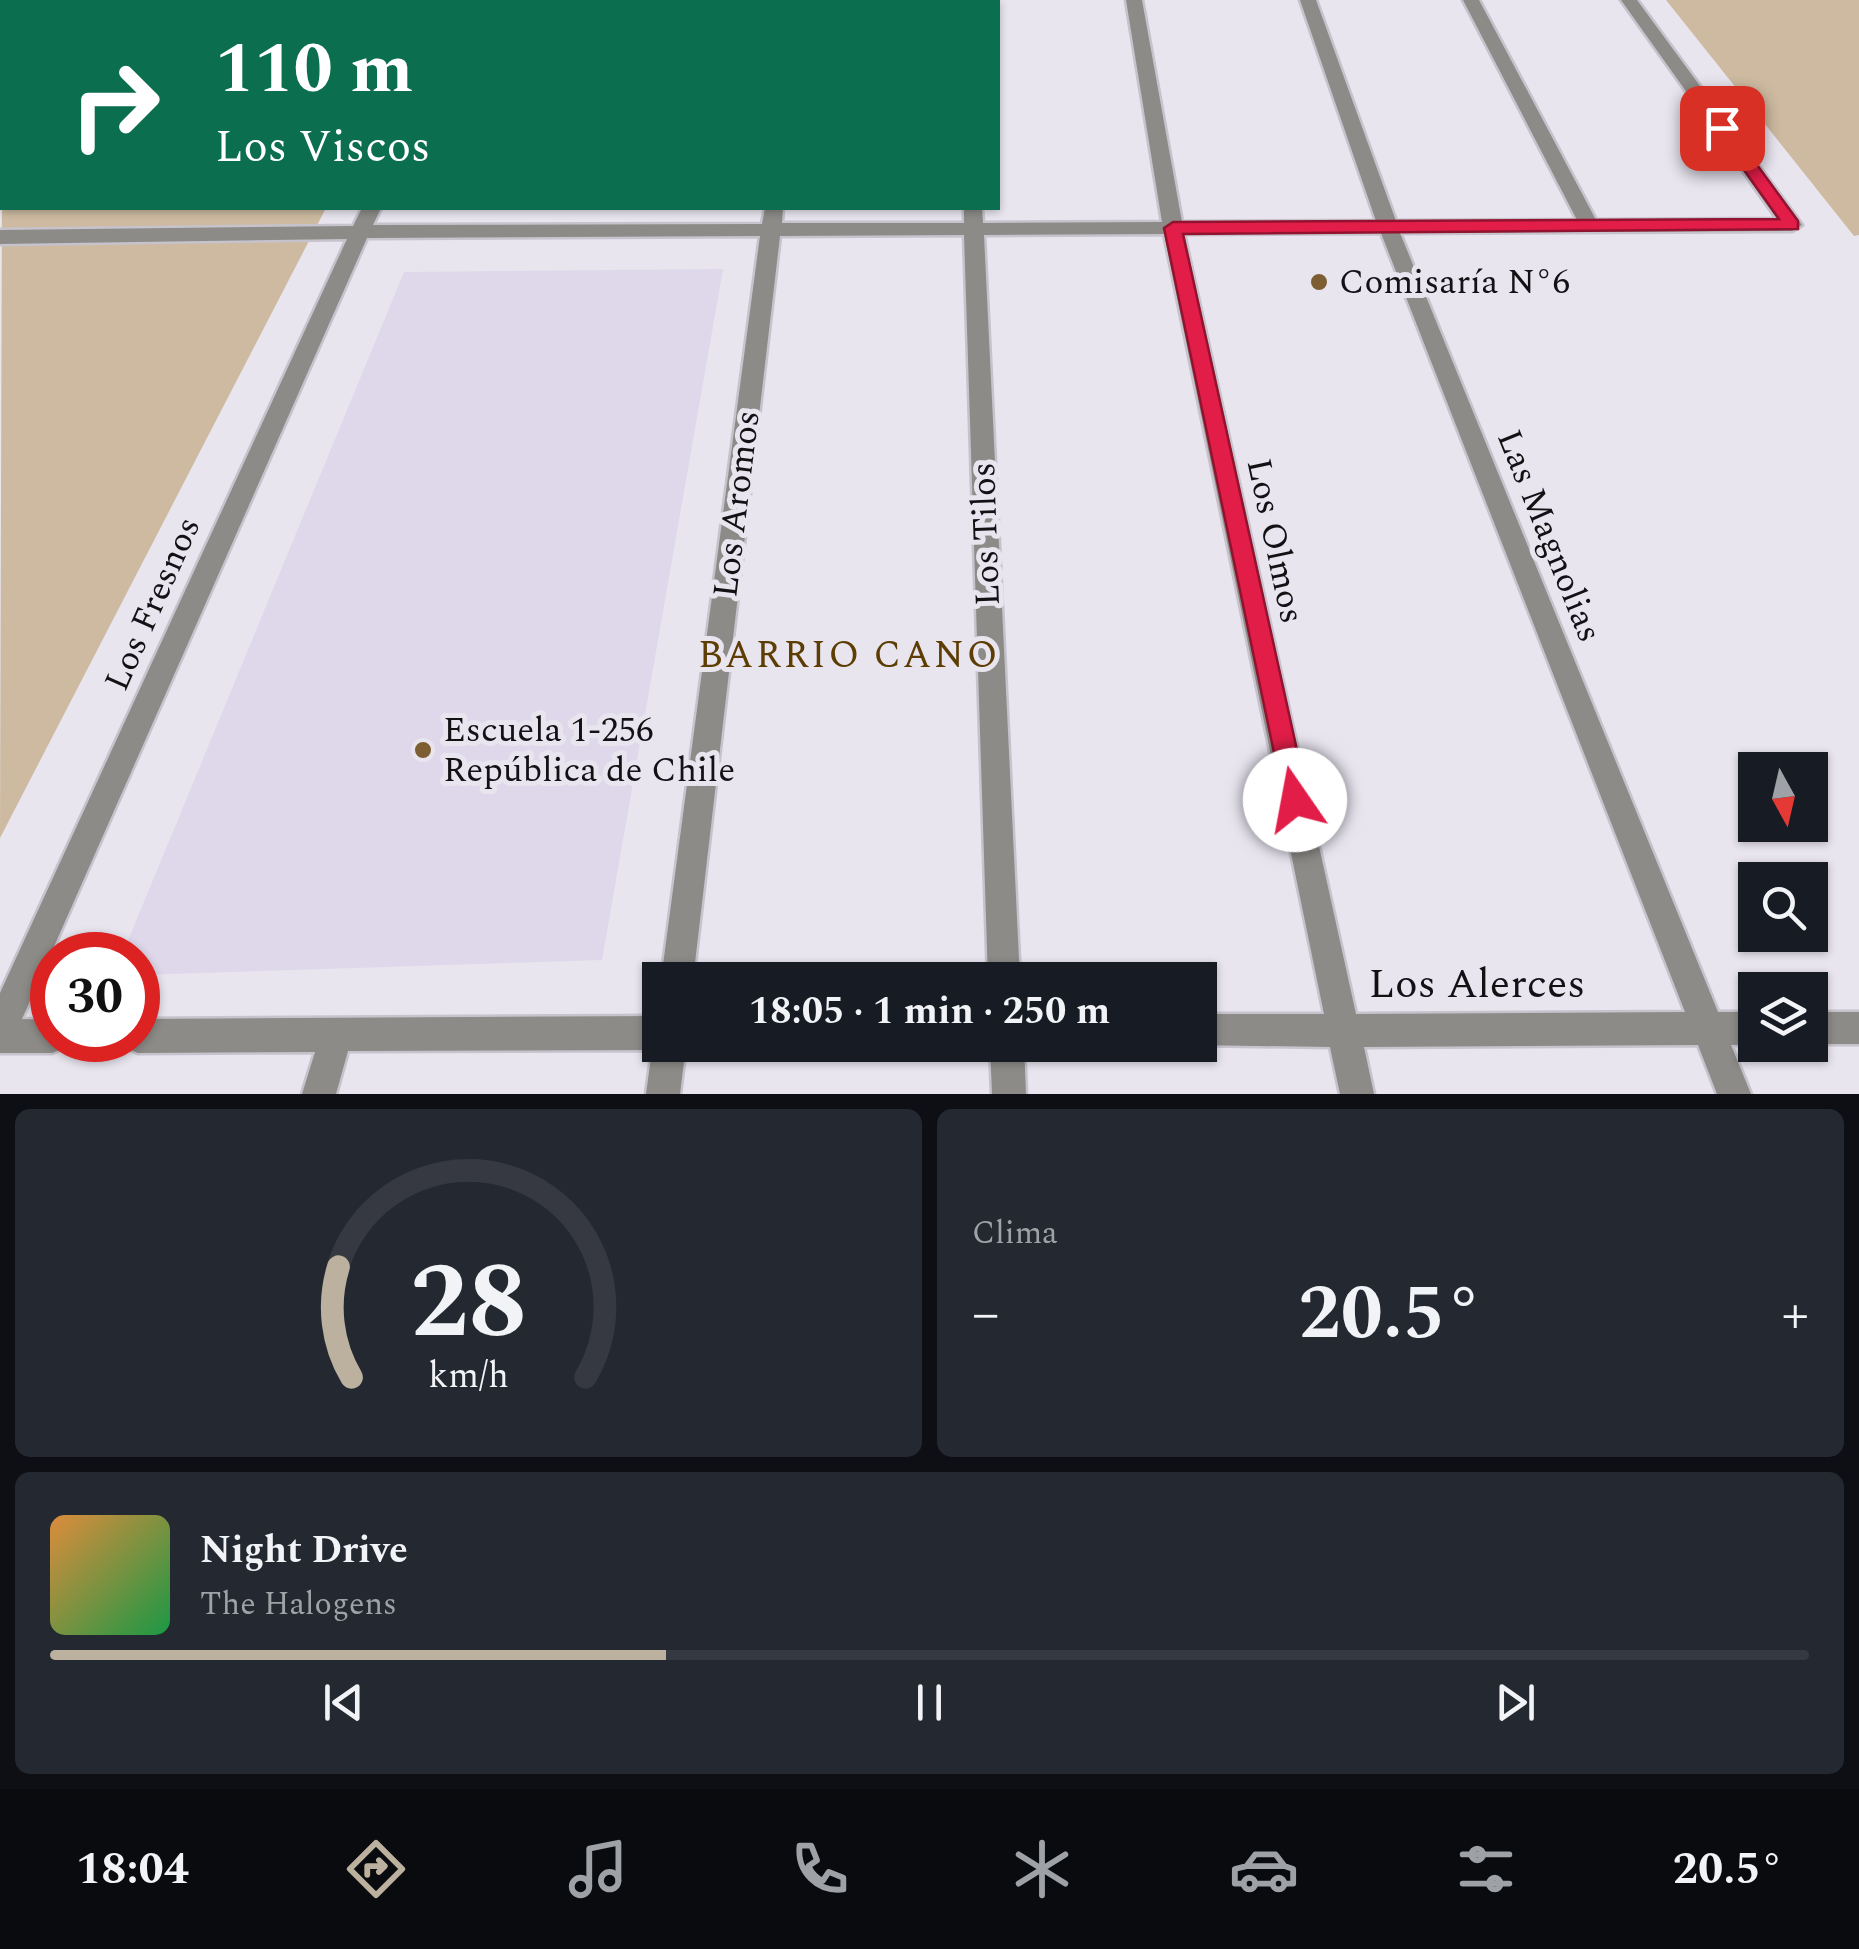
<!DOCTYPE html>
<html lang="es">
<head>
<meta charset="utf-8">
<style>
  body { margin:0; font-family:Spectral,serif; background:#242831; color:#f1f3f6; height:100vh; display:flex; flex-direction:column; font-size:38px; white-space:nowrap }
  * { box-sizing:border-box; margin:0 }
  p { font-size:32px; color:#9ea1a6 }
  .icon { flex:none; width:55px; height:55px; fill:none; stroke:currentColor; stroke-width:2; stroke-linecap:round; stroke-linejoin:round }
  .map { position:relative; height:1094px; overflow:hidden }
  .side { display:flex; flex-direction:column; gap:15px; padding:15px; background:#0d0f14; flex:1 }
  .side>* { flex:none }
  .top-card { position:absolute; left:0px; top:0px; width:1000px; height:210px; box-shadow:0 2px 8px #0004; background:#0b6e4f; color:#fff; overflow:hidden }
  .needle { width:65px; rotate:172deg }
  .controls { position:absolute; left:1738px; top:752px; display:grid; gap:20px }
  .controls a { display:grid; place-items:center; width:90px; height:90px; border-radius:0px; background:#171b24; box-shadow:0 2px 8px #0004; font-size:50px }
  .speed { position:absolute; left:30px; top:932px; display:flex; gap:20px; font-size:50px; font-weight:700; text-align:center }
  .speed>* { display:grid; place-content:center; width:130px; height:130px; border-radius:50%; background:#171b24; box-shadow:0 2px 8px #0004; line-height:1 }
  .speed .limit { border:15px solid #d22; background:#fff; color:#111 }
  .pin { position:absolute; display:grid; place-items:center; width:85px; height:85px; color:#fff; margin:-42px; border-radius:20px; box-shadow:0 5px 15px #0006 }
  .me { position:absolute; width:110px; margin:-55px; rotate:348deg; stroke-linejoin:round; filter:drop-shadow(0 0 8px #0008) }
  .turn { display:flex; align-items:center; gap:35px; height:210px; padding:0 50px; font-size:45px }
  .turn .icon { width:130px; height:130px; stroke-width:2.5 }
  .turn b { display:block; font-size:70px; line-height:85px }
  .big { font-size:75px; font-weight:700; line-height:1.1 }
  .side .tile { flex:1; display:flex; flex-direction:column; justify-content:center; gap:15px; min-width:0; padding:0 35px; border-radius:15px; background:#242831 }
  .side .dial { align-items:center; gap:0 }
  .dial svg { height:260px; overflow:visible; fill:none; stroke:#363941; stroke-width:7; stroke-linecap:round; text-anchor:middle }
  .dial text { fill:#f1f3f6; stroke:none }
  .song { display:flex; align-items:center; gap:30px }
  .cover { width:120px; height:120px; border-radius:15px; background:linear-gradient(135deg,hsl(30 70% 55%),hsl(140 70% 35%)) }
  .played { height:10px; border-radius:5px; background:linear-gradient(90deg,#bcb09e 35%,#363941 35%) }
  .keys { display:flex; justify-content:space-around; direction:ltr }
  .heat { display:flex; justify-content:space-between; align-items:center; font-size:55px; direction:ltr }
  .side .tiles { flex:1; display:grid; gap:15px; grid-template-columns:1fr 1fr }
  .tile:last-child { grid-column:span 2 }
  .trip { position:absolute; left:642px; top:962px; width:575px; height:100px; border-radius:0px; background:#171b24; box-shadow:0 2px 8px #0004; font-weight:700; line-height:100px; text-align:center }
  .tabs { display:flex; height:160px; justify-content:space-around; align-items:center; background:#090b0e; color:#9ea1a6 }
  .tabs .icon { width:70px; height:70px }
  .tabs .selected { color:#bcb09e }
  .tabs b { font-size:45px; color:#f1f3f6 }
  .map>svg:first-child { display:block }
</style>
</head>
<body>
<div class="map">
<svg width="1859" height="1094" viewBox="0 0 1859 1094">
  <rect width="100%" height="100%" fill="#e8e5ef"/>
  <path fill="#ded8ea" d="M723,269L602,960L138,975V955H122L404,272Z"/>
  <g fill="#cdbaa0">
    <path d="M1666,0H1859V235L1854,236Z"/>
    <path d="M2,174V208H326L0,838Z"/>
  </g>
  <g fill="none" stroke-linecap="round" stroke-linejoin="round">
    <g stroke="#ccbeeb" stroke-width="48">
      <path d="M25,2L28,0"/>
      <path d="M0,31L2,28"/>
    </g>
    <defs>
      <g id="minor">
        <rect x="795" y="0" width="16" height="2"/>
        <rect x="968" y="0" width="16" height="2"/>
        <path d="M1126,0H1142L1182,222L1376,221L1300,0H1316L1396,221L1577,220L1463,0H1479L1596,220L1777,219L1621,0H1637L1802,225L1792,231L1400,233L1718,1012H1755V1044L1731,1045L1751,1094H1717L1698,1045L1364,1047L1374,1094H1340L1330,1047L1194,1045H1200V1014H1324L1164,234L984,235L1020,980H988L964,235L780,236L693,980H661L760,236L367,238L22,1019L52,1020V1040H67L64,1048L52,1053H0V993L347,239L0,244V230L353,226L362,208H381L373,225L762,224L765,208H783L782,223H964V208H982L983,223L1162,222ZM1381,233L1685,1012L1356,1014L1184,234Z"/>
        <rect x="0" y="88" width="2" height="10"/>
        <rect x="1810" y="1012" width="49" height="32"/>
        <path d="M660,1016V1045H686L680,1094H646L652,1050L348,1051L336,1094H302L315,1052L138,1053L126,1048L123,1040H138V1019Z"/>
        <path d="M990,1045H1024L1026,1094H992Z"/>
      </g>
      <g id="primary">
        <path d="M96,2L98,0"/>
        <path d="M0,114L2,111"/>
      </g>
    </defs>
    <use href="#minor" stroke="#c6c3cc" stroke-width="5"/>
    <use href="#primary" stroke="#c6c3cc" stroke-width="30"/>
    <use href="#minor" fill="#8d8b87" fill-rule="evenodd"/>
    <use href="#primary" stroke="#46413b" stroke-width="25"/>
  </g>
  <path fill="#e11d48" stroke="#92132f" stroke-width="2.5" d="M1716,125H1728L1798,221V229L1183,234L1308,800L1304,810L1295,813L1286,810L1164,228L1173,222L1779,219L1714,128Z"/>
  <g fill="#7c5e32" stroke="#e8e5ef" stroke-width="4">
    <circle cx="1319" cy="282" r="10"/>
    <circle cx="423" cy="750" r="10"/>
  </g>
  <g text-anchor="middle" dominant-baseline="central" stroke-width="10" stroke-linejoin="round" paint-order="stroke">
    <g font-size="35" fill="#121114" stroke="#e8e5ef" text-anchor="start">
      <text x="1339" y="282">Comisaría N°6</text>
      <text x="443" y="730">Escuela 1-256<tspan x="443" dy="40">República de Chile</tspan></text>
    </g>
    <g font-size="35" fill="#121114" stroke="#e8e5ef">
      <text transform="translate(737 504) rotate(-83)">Los Aromos</text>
      <text transform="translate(986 534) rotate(-92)">Los Tilos</text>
      <text transform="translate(1549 536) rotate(68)">Las Magnolias</text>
      <text transform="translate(1275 541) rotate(78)">Los Olmos</text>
      <text transform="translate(153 604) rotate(-66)">Los Fresnos</text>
    </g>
    <g font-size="38" letter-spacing="2.5" fill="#5d3d03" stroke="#e8e5ef">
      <text x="849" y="656">BARRIO CANO</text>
    </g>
    <g font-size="42" fill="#121114" stroke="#e8e5ef">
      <text x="1477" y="984">Los Alerces</text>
    </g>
  </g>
</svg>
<div class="controls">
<a><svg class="needle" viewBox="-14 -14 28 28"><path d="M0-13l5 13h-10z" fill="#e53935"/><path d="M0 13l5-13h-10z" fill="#9ea1a6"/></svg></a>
<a><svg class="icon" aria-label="search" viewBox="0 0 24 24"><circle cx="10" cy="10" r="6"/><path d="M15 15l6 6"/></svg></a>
<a><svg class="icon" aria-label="layers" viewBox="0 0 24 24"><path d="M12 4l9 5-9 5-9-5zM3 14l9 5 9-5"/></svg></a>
</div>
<div class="speed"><div class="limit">30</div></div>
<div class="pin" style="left:1722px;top:128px;background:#d93025"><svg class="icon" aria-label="arrive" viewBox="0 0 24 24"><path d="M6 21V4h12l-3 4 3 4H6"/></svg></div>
<svg class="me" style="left:1295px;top:800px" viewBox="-20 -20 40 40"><circle r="19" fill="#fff"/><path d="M0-13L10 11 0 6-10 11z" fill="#e11d48"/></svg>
<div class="trip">18:05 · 1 min · 250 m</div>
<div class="top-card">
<div class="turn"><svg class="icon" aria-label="right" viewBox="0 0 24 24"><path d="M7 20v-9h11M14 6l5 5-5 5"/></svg><div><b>110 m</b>Los Viscos</div></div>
</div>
</div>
<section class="side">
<div class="tiles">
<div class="tile dial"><svg viewBox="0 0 100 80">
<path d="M14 69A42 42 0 1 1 86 69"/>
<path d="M14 69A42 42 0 0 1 10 35" stroke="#bcb09e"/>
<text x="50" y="56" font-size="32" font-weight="700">28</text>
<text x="50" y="72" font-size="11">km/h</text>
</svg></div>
<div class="tile"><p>Clima</p>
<div class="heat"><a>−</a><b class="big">20.5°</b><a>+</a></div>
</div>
<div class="tile">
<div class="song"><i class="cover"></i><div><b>Night Drive</b><p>The Halogens</p></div></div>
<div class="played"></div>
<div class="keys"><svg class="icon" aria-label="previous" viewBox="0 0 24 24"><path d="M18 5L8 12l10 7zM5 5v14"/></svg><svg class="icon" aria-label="pause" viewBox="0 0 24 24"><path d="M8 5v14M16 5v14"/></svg><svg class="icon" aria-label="next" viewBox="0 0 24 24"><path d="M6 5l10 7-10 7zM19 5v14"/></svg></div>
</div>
</div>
</section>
<nav class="tabs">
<b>18:04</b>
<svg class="icon selected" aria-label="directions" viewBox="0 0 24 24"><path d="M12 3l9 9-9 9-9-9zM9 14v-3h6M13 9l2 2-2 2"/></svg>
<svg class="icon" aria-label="music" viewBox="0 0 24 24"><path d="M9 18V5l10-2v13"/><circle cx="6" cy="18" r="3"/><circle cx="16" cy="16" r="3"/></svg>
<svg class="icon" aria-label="phone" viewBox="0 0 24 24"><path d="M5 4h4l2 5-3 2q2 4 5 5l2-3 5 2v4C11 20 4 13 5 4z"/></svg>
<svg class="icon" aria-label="climate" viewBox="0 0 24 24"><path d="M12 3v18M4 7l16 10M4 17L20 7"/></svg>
<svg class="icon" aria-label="car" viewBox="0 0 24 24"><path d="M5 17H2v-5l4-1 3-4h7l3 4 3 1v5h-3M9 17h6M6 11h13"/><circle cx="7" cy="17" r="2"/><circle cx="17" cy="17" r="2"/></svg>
<svg class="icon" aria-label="filters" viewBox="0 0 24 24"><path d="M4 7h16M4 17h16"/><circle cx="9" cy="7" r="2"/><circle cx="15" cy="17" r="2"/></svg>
<b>20.5°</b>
</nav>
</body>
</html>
